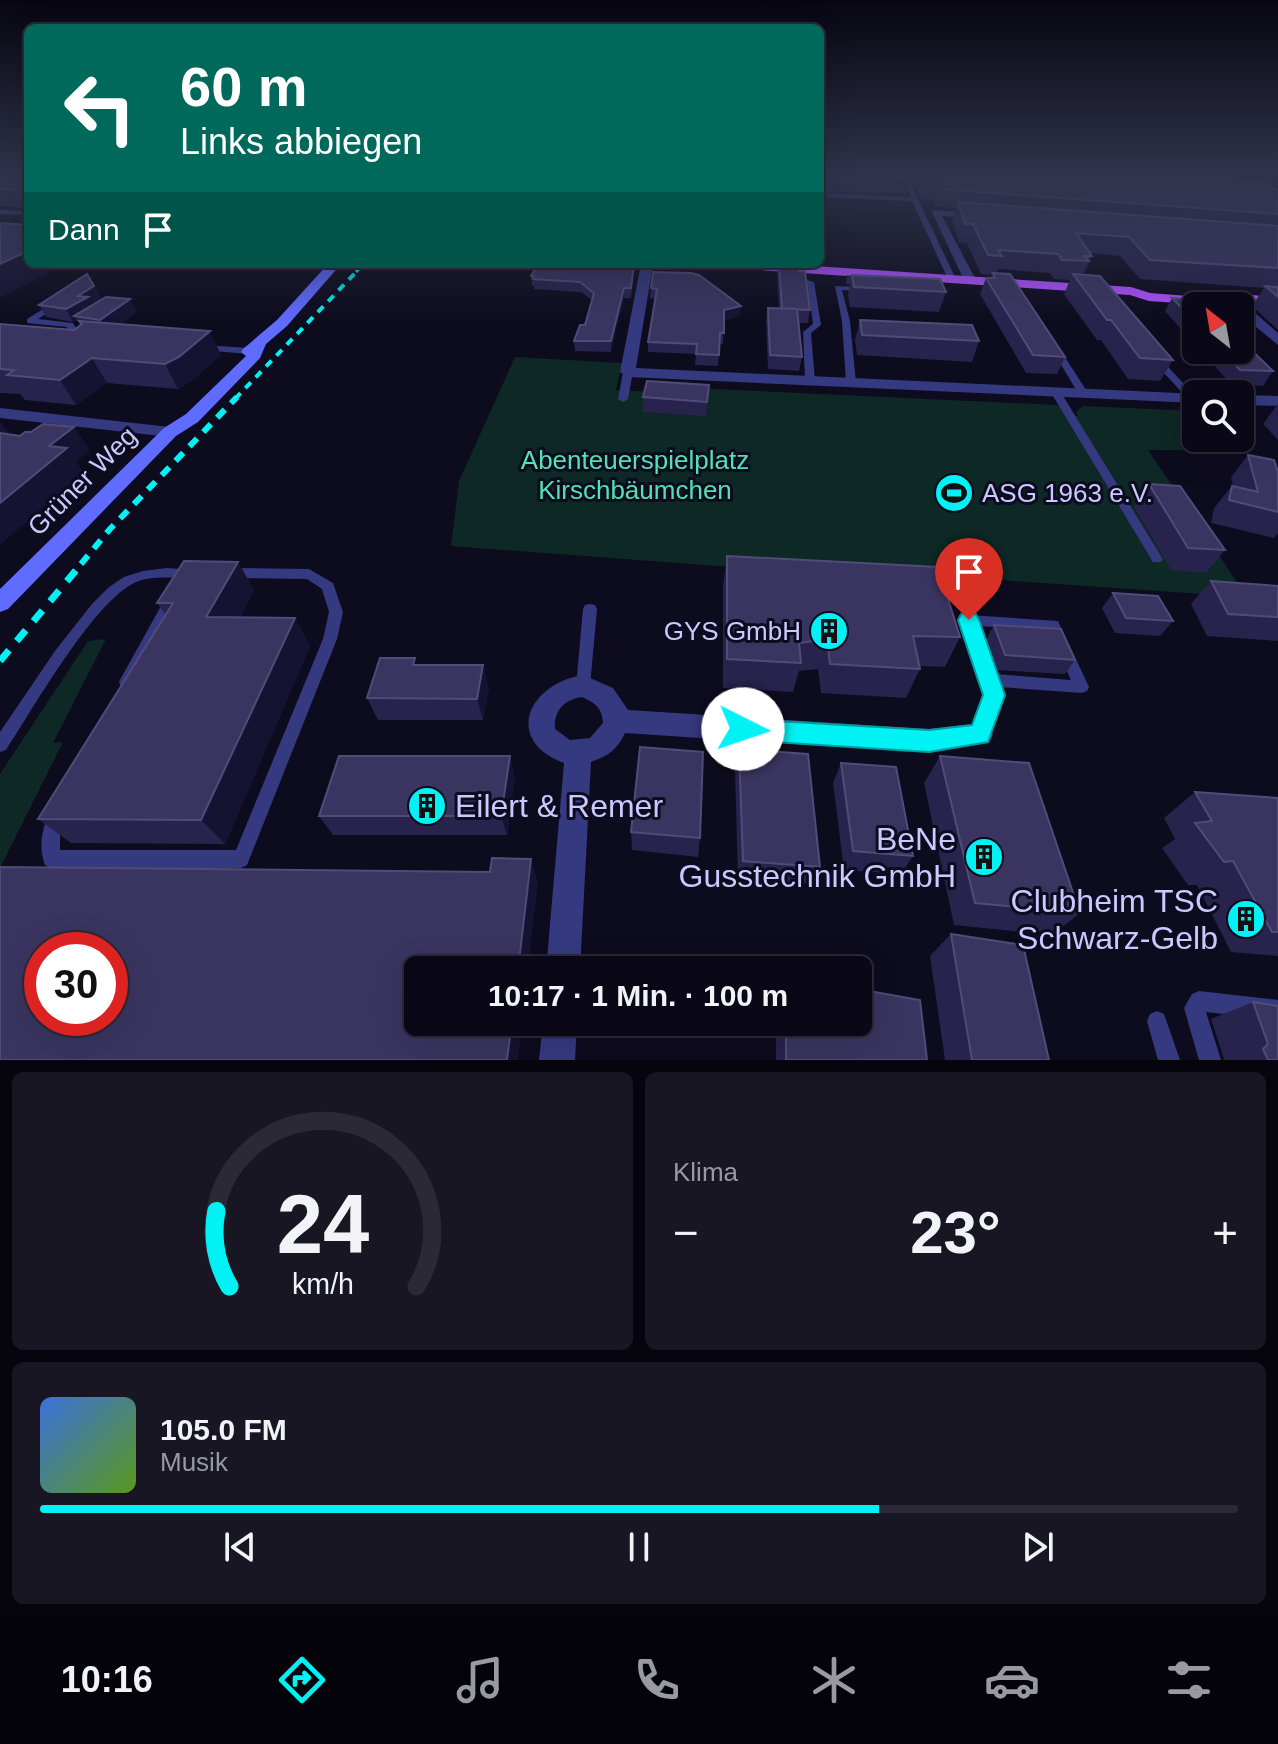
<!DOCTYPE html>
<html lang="de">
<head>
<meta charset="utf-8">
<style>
  body { margin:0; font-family:Arial,sans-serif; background:#181623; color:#f1f3f6; height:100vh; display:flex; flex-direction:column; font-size:30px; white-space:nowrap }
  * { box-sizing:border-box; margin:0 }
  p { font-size:26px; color:#999aa1 }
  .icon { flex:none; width:44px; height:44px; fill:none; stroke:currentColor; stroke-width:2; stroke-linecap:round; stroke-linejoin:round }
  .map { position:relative; height:1060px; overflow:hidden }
  .details { display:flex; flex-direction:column; gap:12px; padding:12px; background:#06040c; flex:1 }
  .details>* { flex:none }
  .guide { position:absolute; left:24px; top:24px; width:800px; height:244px; border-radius:12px; box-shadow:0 8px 32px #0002,0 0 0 2px #2a2935; background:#00695c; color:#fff; overflow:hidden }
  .needle { width:52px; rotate:329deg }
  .tools { position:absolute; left:1182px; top:292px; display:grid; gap:16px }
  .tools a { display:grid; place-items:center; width:72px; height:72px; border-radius:12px; background:#0a0816; box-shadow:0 8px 32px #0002,0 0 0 2px #2a2935; font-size:40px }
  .speed { position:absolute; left:24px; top:932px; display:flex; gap:16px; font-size:40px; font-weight:700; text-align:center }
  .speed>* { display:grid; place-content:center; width:104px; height:104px; border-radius:50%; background:#0a0816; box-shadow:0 8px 32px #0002,0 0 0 2px #2a2935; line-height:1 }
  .speed .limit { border:12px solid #d22; background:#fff; color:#111 }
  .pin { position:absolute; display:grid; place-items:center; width:68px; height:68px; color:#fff; margin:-82px -34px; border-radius:50% 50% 50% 0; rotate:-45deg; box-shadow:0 0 8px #0007 }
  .pin .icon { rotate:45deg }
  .me { position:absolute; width:88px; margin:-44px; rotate:94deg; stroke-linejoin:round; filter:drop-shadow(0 0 6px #0008) }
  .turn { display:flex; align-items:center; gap:28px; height:168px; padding:0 24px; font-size:36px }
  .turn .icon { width:104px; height:104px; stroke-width:2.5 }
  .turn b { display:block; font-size:56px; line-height:68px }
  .then { display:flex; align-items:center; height:76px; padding:0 24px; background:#0003; gap:16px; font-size:30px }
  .big { font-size:60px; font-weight:700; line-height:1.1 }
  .details .card { flex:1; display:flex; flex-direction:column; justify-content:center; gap:12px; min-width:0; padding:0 28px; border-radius:12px; background:#181623 }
  .details .dial { align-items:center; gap:0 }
  .dial svg { height:208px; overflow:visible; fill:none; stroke:#2a2935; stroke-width:7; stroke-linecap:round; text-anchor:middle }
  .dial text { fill:#f1f3f6; stroke:none }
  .song { display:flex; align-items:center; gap:24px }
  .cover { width:96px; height:96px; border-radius:12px; background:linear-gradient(135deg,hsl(220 70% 55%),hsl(90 70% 35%)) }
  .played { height:8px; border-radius:4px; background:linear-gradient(90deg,#00f2f4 70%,#2a2935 70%) }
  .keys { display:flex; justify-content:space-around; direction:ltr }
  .heat { display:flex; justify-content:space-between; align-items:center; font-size:44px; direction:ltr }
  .details .tiles { flex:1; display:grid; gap:12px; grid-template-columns:1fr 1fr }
  .card:last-child { grid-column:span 2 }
  .trip { position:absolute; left:404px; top:956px; width:468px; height:80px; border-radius:12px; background:#0a0816; box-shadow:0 8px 32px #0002,0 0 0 2px #2a2935; font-weight:700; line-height:80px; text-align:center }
  .tab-bar { display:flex; height:128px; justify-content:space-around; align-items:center; background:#040309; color:#999aa1 }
  .tab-bar .icon { width:56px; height:56px }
  .tab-bar .on { color:#00f2f4 }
  .tab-bar b { font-size:36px; color:#f1f3f6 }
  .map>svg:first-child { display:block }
</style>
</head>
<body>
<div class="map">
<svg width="1278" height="1060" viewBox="0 0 1278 1060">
  <rect width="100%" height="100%" fill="#0d0b1e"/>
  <g fill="#0e2825">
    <path d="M515,357L622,363L616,390L669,393L671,387L1058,405L1066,416H1078L1076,412L1083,406L1196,411V438H1219L1229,450H1148L1247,597L808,567L717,566L451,546L459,481Z"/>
    <path d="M106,639L53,743L63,742L0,868V774L88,641Z"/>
  </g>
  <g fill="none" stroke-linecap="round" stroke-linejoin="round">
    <g fill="#35397f" fill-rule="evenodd">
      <path d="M900,174H906L956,279L955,281L948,279L912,201L820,197V193L911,197Z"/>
      <path d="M0,210L28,211V215L0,214Z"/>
      <path d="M807,280L814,282L821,325L811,333L815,381L810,384L805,381L803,332L813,324Z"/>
      <path d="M835,286L862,287L866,289L862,291L842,290L850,321L856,383L851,386L846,383L842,321Z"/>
      <path d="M53,303L60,305L38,319L73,323L78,331L89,335V339L72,335L67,327L27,323V319Z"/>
      <path d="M204,345L249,348L253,351L249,354L201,350L200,348Z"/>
      <path d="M1055,345L1059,348L1088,393L1086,395L1083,396L1078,393L1051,348Z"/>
      <path d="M1155,355L1158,356L1194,395V399H1188L1152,360L1151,358Z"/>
      <path d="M628,369L633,372L628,399L623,402L618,399L623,372Z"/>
      <path d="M1055,388L1060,391L1161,556L1163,559L1161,562H1153L1050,391Z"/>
      <path d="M167,568L195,570L196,573L195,576L190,578C173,578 150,575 134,583C92,604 33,709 6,750L0,752V732L55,651L92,604L109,587L124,577L143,571Z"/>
      <path d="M228,568L309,569L333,583L343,612L337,639L247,865L241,868H51L45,865C38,847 42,827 51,810L57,808L63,810L66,816L60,829V850H236L323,639L329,612L322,589L307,579L228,578L223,576L222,573L223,570Z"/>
      <path d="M171,596L176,597L178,601L131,686L126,688L121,686L119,682L121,678L166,597Z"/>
      <path d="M590,604L595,605L597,609L590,686L588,690L583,692L578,690L576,686L583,609L585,605Z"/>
      <path d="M969,615L1058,621L1089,687L1087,691L1082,693L999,687L1001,695L986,740L980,742L974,740L972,735L987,695L962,620L964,616ZM978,626L1049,630L1071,680L994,674Z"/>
      <path d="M1199,991L1278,1000V1020L1206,1012L1221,1060H1199L1184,1008L1192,994Z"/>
      <path d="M1157,1011L1164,1014L1180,1060H1158L1147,1021L1150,1014Z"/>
    </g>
    <g fill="#35397f" fill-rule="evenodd">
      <path d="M931,210L981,213L986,216L981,219L942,216L976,280L974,283L964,280Z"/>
      <path d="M641,264H653L636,368L1199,394H1196V403L628,377L620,372Z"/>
      <path d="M1235,304H1245L1278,333V345L1240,314V306Z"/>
      <path d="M1240,395L1278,396V406L1240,405Z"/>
      <path d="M0,408L170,427L179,432L170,437L0,418Z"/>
      <path d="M583,675L613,688L628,710L929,729L980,723L989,727L993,735L989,743L929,753L625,733C617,750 608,756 591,762L580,970H546L564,763C503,740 528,684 583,675ZM582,697C595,703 602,707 603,723L590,738L570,740L555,729C554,710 564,700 582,697Z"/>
      <path d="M543,1022H577L575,1060H539Z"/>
    </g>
    <path fill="#606bff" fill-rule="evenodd" d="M328,264H341L287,326L266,344L260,358L198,422L176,436L8,609L0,612V589L164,428L186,414L246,356L241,352L243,349L277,320Z"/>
    <path fill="#ad50ff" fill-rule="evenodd" d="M723,264H784L1131,287L1150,293L1214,298V292L1219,291L1278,298V306L1237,301L1221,306L1149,301L1130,295L729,268Z"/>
    <path stroke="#00f2f4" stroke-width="3" stroke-dasharray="6 5" stroke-linecap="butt" d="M356,272L364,264"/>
    <path stroke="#00f2f4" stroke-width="4" stroke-dasharray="8 7" stroke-linecap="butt" d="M235,399L358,270"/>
    <path stroke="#00f2f4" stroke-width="6" stroke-dasharray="11 9" stroke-linecap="butt" d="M81,564L110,529L237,397"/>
    <path stroke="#00f2f4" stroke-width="7" stroke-dasharray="14 12" stroke-linecap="butt" d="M0,661L83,562"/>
  </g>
  <g fill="#27234d">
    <path d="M0,174H28V208L0,206Z"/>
    <path d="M820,174H1227L1238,181L1278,191V330L1252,306L1264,288L1140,279L1120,256L1090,253L1092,256L1083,275L1173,360L1160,381L1128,379L1101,340H1097L1064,294L1070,280L1054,279L1050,273L998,269L996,273L1065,357L1057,374L1026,373L980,294L986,278H991L992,275L981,274L967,243L959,242L952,220L956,208L934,206L933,200L922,199L910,178L906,194L820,191Z"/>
    <path d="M634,264L631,298H624L611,352L575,351L574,341L585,325L592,300L581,292L534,289V286H532L531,276Z"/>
    <path d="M778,264L799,271L810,310L808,323H798L802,357L799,371L768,369L766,321L768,308L779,309L777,274Z"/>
    <path d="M653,272L740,316L724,320L723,344H720L718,366L695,365L696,354L648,352V342L655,299L650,298Z"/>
    <path d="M847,275L946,292L939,312L850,307L848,294L850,284H846Z"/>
    <path d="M94,286L101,298L92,304L93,306L137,312L121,324L221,355L191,381L178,389L107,383L76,405L25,400L20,394L0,393V324L74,330L80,325L77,320L73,322L46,317L39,305Z"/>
    <path d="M1172,298L1196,306V346L1165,311Z"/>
    <path d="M860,320L979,341L972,362L857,355L855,340Z"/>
    <path d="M1200,350H1240L1273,371L1263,386L1231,384Z"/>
    <path d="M709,385L706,416L643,412V397Z"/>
    <path d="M1278,404V440L1263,424Z"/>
    <path d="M1248,455L1278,472V533L1274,538L1211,523L1214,508L1232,486H1233L1231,477Z"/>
    <path d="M1149,484L1225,550L1206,573L1171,570L1134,507Z"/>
    <path d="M727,556L960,637L945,667L919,666L920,669L906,698L821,693L818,669L799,671L793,692L723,688V586Z"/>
    <path d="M238,562L254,590L240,617L295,618L310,646L225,844L71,843L38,819L166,615L157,603Z"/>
    <path d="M1211,581L1278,586V641L1207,636L1191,604Z"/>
    <path d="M1113,593L1173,621L1160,636L1115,633L1102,608Z"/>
    <path d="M994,625L1075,660L1065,674L996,670L986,640Z"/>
    <path d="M418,665L489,687L483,720H378L367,698Z"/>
    <path d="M739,749L820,867L812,884L738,878L735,770Z"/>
    <path d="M940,756L1080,913L1052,935L954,925L924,783Z"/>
    <path d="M841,763L913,856L901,874L844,870L833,783Z"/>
    <path d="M515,777L507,835H333L319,816Z"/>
    <path d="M1195,792L1278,798V956L1231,952L1197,885H1188L1162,848L1175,839L1164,818Z"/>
    <path d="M631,832L700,838L698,857L632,850Z"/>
    <path d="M951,934L1049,1060H945L930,956Z"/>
    <path d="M1253,1002L1278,1060H1223L1224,1059L1211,1019Z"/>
    <path d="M776,1022H858L927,1060H776Z"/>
  </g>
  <g fill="#151232">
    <path d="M28,251V264H65L0,298V264Z"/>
    <path d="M94,286L101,298L92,304L95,309L74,316L77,320L73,322L66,309L78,296Z"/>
    <path d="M624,288V298L611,352V341Z"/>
    <path d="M130,299L137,312L108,333L100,320Z"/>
    <path d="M741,306L740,316L723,320L724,310Z"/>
    <path d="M210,331L221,355L191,381L178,389L165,364Z"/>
    <path d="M92,358L107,383L76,405L60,380Z"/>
    <path d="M0,421L13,438L0,449Z"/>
    <path d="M74,427L90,450L76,462L84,472L0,545V503L49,446Z"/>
    <path d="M238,562L254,590L225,645L206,617Z"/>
    <path d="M295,618L310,646L225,844L201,820Z"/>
    <path d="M483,665L489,687L483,720L477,699Z"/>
    <path d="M510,756L515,777L507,835L501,816Z"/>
    <path d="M531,859L538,882L528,970H518Z"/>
    <path d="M512,1022H522L518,1060H507Z"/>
  </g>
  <g fill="#393560" stroke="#504c79" stroke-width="2" fill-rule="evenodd">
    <path d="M0,174H28V190L0,189Z"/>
    <path d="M832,174H909L910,177Z"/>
    <path d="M921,174H1227L1238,181L1264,182L1278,191V214L939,189L938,183L926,182Z"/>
    <path d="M958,202L1278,226V268L1150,260L1129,237L1076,233L1092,256H1084L1089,261L1062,260L1058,254L998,250L1002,256L988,255L973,224H965Z"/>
    <path d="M0,223L28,225V251L0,264Z"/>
    <path d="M538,264H634L631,288H624L611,341H574L580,325H585L594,293L580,282L533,279L534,277L531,276Z"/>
    <path d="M779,264H798L799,271H805L810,310L782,309Z"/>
    <path d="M653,272L691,273L699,275L741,306L724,310V333H720L719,355L696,354L697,344L648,342L657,289L651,288Z"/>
    <path d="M993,273L1010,274L1065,357L1033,355L986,278H995Z"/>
    <path d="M87,274L94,286L78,296L88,297L66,309L39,305Z"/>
    <path d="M1073,274L1100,276L1173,360L1140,358L1111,320H1107Z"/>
    <path d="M852,275L940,279L946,292L854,287Z"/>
    <path d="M1265,286L1278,287V297Z"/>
    <path d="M106,297L130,299L100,320L74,316Z"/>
    <path d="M1172,298L1200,300L1207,306H1196V323Z"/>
    <path d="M768,308L797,309L802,357L770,355Z"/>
    <path d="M860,320L972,325L979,341L862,335Z"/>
    <path d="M79,321L210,331L179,357L165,364L92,358L60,380L7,375L14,370L0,369V324L74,330L82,324Z"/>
    <path d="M1240,339L1273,371L1240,370L1221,350H1240Z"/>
    <path d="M647,381L709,385L707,402L643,397Z"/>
    <path d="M43,424L74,427L49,446L67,448L0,503V433L20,436L25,432H31Z"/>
    <path d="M1248,455L1274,460L1278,472V512L1229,500L1232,486L1258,492Z"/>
    <path d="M1149,484L1180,486L1225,550L1188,548Z"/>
    <path d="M727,556L938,567L960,637L913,636L920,669L830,664L827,639L799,643L801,663L727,659Z"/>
    <path d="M184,561L238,562L206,617L295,618L201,820L38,819L173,603H157Z"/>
    <path d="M1211,581L1278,586V617L1228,614Z"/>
    <path d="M1113,593L1158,596L1173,621L1126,618Z"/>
    <path d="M994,625L1061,629L1075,660L1005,655Z"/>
    <path d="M380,658H415L413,665H483L477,699L367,698Z"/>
    <path d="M640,747L703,752L700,838L631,832Z"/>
    <path d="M739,749L808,754L820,867L743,861Z"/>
    <path d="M339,756H510L501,816H319Z"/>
    <path d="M940,756L1029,763L1080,913L975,903Z"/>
    <path d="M841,763L896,767L913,856L853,851Z"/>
    <path d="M1195,792L1278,798V932H1272L1233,861L1224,862L1195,823L1212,821Z"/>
    <path d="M492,858L531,859L518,970H418V1022H512L507,1060H0V867L490,872ZM42,950H110V1018H42Z"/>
    <path d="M951,934L1023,945L1049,1060H972Z"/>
    <path d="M858,989L920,1000L927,1060H786V1022H858Z"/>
    <path d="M1253,1002L1278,1006V1060H1268L1263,1049L1268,1044Z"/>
  </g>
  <linearGradient id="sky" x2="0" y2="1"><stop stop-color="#070610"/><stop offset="0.54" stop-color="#2f344c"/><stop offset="1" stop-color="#2f344c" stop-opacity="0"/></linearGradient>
  <rect width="1278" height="322" fill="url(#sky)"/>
  <path fill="#00f2f4" stroke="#009d9f" stroke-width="2" d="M969,612L976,614L979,620L1005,695L988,742L929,752L743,740L734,737L731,729L734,722L743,719L929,730L972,725L983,695L958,620L961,614Z"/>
  <defs>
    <symbol id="stadium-disc" viewBox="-11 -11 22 22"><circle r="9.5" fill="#00f2f4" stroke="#0d0b1e"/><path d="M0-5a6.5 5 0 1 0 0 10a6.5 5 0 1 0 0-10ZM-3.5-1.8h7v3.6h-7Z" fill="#111"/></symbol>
    <symbol id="building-disc" viewBox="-11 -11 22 22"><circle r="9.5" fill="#00f2f4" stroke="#0d0b1e"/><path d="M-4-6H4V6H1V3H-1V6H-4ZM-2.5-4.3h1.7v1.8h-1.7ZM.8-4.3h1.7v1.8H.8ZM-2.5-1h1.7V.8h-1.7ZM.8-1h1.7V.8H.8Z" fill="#111"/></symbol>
  </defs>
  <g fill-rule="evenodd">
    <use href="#stadium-disc" x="932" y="471" width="44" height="44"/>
    <use href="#building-disc" x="807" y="609" width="44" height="44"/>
    <use href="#building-disc" x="405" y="784" width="44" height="44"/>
    <use href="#building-disc" x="962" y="835" width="44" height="44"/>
    <use href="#building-disc" x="1224" y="897" width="44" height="44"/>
  </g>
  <g text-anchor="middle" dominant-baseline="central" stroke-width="6" stroke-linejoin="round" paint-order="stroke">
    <g font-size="26" fill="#53e1b0" stroke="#0d0b1e">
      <text x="635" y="460">Abenteuerspielplatz<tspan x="635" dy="30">Kirschbäumchen</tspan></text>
    </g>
    <g font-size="26" fill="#cac9ff" stroke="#0d0b1e">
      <text transform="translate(82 481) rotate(-45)">Grüner Weg</text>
    </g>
    <g font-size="26" fill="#cac9ff" stroke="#0d0b1e" text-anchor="start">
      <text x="982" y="493">ASG 1963 e.V.</text>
      <text x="801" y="631" text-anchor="end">GYS GmbH</text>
    </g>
    <g font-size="32" fill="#cac9ff" stroke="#0d0b1e" text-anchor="end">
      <text x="455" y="806" text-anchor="start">Eilert &amp; Remer</text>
      <text x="956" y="839">BeNe<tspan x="956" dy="37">Gusstechnik GmbH</tspan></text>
      <text x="1218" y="901">Clubheim TSC<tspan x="1218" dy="37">Schwarz-Gelb</tspan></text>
    </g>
  </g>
</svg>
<div class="tools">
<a><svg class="needle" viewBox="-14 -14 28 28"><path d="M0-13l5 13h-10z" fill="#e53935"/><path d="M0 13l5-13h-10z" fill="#999aa1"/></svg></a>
<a><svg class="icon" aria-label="search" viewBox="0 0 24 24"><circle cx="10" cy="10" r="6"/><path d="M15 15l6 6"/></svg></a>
</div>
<div class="speed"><div class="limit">30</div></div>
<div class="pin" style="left:969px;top:620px;background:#d93025"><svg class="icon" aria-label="arrive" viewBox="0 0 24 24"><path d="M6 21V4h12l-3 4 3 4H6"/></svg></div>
<svg class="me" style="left:743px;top:729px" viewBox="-20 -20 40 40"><circle r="19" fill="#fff"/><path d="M0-13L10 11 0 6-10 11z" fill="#00f2f4"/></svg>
<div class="trip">10:17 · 1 Min. · 100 m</div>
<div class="guide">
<div class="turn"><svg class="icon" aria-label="left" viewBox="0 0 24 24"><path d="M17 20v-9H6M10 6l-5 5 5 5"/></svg><div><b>60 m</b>Links abbiegen</div></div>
<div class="then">Dann<svg class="icon" aria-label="arrive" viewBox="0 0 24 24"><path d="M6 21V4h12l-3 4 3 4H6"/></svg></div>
</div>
</div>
<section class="details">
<div class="tiles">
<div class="card dial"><svg viewBox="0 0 100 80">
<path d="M14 69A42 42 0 1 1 86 69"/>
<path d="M14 69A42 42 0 0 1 9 40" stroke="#00f2f4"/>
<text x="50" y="56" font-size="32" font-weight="700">24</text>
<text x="50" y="72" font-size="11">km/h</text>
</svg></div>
<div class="card"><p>Klima</p>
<div class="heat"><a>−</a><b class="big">23°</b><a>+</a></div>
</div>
<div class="card">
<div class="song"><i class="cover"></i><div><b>105.0 FM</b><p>Musik</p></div></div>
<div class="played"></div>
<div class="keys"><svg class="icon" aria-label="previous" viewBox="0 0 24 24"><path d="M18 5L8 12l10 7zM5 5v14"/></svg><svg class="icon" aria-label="pause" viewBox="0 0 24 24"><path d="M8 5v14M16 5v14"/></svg><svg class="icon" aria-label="next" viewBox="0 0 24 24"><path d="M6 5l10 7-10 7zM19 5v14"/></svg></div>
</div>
</div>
</section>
<nav class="tab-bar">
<b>10:16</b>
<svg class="icon on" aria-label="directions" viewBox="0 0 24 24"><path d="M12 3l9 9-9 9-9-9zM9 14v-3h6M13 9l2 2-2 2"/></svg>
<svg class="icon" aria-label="music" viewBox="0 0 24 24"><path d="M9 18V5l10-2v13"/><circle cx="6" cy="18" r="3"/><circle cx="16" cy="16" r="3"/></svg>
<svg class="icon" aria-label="phone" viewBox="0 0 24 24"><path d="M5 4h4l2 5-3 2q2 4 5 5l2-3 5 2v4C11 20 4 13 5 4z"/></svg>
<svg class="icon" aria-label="climate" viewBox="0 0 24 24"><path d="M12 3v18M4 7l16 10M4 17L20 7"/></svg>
<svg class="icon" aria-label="car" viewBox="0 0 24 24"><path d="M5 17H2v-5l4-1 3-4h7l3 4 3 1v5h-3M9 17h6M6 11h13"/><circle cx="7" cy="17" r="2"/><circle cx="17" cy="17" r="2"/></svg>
<svg class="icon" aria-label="filters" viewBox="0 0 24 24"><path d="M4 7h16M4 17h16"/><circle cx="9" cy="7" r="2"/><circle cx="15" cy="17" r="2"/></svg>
</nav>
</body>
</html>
